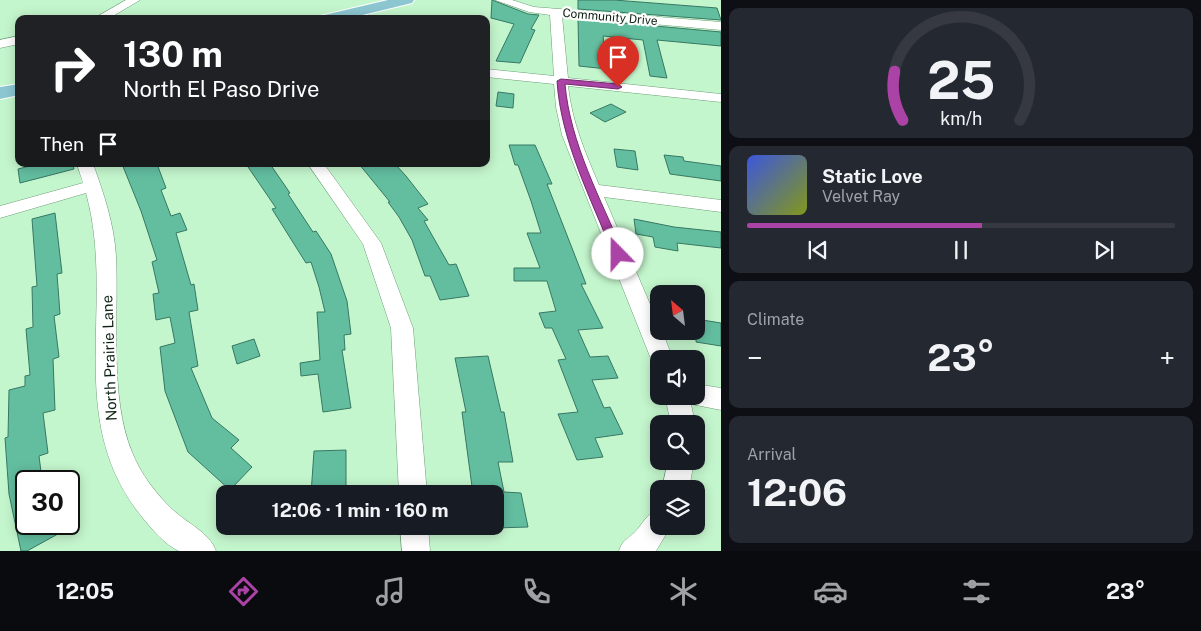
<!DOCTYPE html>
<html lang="en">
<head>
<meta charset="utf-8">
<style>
  body { margin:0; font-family:"Public Sans",sans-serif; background:#242831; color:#f1f3f6; height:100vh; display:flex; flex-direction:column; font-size:19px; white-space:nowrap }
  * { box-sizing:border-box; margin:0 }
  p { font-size:16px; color:#9ea1a6 }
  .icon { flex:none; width:28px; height:28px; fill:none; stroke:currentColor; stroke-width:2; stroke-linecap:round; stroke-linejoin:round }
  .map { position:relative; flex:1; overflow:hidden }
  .side { display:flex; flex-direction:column; gap:8px; padding:8px; background:#0d0f14; width:480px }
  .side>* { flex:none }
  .guide { position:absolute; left:15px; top:15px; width:475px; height:152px; border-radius:10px; box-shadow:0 2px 12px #0003; background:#202124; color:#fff; overflow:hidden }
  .needle { width:32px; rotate:332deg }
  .controls { position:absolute; left:650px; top:285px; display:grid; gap:10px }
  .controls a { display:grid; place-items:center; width:55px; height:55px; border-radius:10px; background:#171b24; box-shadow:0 2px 12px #0003; font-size:25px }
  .speed { position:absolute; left:15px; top:470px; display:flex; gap:10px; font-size:25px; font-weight:700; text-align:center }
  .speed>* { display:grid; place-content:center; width:65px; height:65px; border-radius:50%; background:#171b24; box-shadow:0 2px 12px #0003; line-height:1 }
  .speed .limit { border:2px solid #111; border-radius:8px; background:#fff; color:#111 }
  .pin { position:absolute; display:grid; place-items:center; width:42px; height:42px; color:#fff; margin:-51px -21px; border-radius:50% 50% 50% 0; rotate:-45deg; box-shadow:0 0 5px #0007 }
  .pin .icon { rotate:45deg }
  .me { position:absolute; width:55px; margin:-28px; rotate:338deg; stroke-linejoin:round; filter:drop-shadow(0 0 4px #0008) }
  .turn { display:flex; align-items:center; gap:18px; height:105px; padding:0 25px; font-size:22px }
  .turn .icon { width:65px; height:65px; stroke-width:2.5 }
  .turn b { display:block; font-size:35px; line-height:42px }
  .then { display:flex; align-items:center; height:48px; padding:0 25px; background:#0003; gap:10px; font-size:19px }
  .big { font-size:38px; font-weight:700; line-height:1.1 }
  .side .widget { flex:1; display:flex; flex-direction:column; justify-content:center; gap:8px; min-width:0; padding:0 18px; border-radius:10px; background:#242831 }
  .side .dial { align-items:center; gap:0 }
  .dial svg { height:130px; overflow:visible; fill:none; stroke:#363941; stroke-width:7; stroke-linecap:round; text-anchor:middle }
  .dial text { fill:#f1f3f6; stroke:none }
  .song { display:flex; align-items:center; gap:15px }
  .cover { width:60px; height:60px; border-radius:8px; background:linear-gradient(135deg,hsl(230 70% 55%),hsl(70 70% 35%)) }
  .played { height:5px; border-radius:2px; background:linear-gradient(90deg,#ab42a5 55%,#363941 55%) }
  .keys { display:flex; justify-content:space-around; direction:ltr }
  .heat { display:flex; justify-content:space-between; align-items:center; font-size:28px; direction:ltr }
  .trip { position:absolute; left:216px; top:485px; width:288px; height:50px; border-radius:10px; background:#171b24; box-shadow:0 2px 12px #0003; font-weight:700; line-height:50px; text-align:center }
  .tab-bar { display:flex; height:80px; justify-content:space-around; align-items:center; background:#090b0e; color:#9ea1a6 }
  .tab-bar .icon { width:35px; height:35px }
  .tab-bar .selected { color:#ab42a5 }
  .tab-bar b { font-size:22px; color:#f1f3f6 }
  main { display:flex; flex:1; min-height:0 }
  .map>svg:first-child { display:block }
</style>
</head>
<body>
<main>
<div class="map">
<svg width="721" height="551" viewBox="0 0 721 551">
  <rect width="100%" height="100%" fill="#c4f6cd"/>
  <g fill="#63bea0" stroke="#377863">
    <path d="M492,0L528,14L539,15L531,29L535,30L520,63L496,61L514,24L491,18Z"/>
    <path d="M578,0H614L717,8L721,20L578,9Z"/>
    <path d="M578,19L721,32V46L657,40L667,78L650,76L643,40L603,36L607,69L579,66Z"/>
    <path d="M498,92L514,94L513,108L496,106Z"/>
    <path d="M611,104L626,112L605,122L590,113Z"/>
    <path d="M509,145H535L552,184H547L586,284H581L603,328L578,330L590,357L608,356L618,378L592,380L604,408L610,407L623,434L595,438L603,457L577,460L558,414L578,412L558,360L566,359L552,328H545L539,313L556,311L547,281H514V268H540L527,233H541L531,201L518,165H515Z"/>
    <path d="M614,149L635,151L638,170L617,167Z"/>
    <path d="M664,155L683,157L684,161L721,166V181L670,174Z"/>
    <path d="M38,164H73L74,169L20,183L18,169Z"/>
    <path d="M122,164H157L166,188L161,190L171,216L180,213L187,230L176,233L191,285L194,284L198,310L189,312L198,366L191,368L212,418L239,440L231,448L252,467L230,490L188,452L165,391L160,347L175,343L170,317L156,320L153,294L159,293L152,262L157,260L141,211Z"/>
    <path d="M246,164H270L290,193L288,194L313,232L316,231L331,254L347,301L351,334L344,335L345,350H342L351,408L323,412L318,374L301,376L300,363L320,360L317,312H325L319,287L311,262L306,263L272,209L276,208Z"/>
    <path d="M359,164H395L406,176L428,204L418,208L428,220L424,221L449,265L456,264L469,296L440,300L430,276H425L412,240L399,217L388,202H390Z"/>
    <path d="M55,213L62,273L57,274L60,314L54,316L59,357L53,359L55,410L43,413L48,453L39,456L41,472L26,478V524H76L27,551H21L9,494L5,438L8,437L9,390L25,386V376L30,375L26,329L33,327L32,287L37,286L32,219Z"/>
    <path d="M634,219L674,227L721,232V248L677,243L678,251L655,247L653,237L636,234Z"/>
    <path d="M696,319L721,323V346L696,342Z"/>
    <path d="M254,339L260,356L237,364L232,346Z"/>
    <path d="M488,356L501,412H504L513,462H498L504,492L521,493L528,527L495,528V494H473L462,412H466L455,358Z"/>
    <path d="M346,450V494H311L314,451Z"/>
  </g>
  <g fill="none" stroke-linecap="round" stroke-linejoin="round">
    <defs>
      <g id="minor">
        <path d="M126,0H140L108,19H93Z"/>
        <path d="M495,0H512L534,7L721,22V30L562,16L568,78L721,94V102L568,86C572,122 585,152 599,185L721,200V212L604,197L659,325V331H662L673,359H659V368L654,366L651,359L562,135L556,107L554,84L486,77V69L554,76L550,15L529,12Z"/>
        <path d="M359,8L375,19H362L353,11Z"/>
        <path d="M19,36V44L0,48V40Z"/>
        <path d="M77,164H93C104,194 114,224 116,256C119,315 109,397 132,452C140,473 156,494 173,510C188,524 209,532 216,551C206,551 188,551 179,551C165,545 151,528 142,517C62,418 117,305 86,193L0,218V206L83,183Z"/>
        <path d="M308,164H324L381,243L413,328L427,494H399L391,328L363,244Z"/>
        <path d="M696,384L721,388V410L691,404L695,424H671L665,396H696Z"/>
        <path d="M668,461H694L689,489H662Z"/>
        <path d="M659,508V526H671L656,551H619C622,541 626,540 634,533C643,524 646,514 659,508Z"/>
        <path d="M400,526H428L430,551H402Z"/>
      </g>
      <g id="major">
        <path d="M388,0H414L412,3L346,19H318L320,16Z"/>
        <path d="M19,84V95L0,99V87Z"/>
      </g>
    </defs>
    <use href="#minor" stroke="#6f9d78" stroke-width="1"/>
    <use href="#major" stroke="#fff" stroke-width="2"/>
    <use href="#minor" fill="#fff" fill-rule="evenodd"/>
    <use href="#major" fill="#8cc7d1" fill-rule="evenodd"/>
  </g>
  <path fill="#ab42a5" stroke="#6f2b6b" d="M561,79L618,84L622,87L618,89L565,84C570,143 601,200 624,254L622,257L618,259L613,254C591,198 561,142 557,81Z"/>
  <g text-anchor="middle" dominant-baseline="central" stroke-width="4.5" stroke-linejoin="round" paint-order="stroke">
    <g font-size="12" fill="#102314" stroke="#fff">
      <text transform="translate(610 17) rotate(5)">Community Drive</text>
    </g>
    <g font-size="15" fill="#102314" stroke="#fff">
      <text transform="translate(109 358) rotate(-92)">North Prairie Lane</text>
    </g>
  </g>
</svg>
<div class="controls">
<a><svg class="needle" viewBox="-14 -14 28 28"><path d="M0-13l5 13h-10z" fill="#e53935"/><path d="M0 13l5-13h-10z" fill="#9ea1a6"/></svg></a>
<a><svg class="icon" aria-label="sound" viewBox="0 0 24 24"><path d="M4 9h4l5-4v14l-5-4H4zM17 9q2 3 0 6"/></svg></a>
<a><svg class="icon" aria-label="search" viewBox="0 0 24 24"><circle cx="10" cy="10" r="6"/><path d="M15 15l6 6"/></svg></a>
<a><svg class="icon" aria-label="layers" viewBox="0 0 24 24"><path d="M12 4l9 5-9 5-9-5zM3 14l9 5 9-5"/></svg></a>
</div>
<div class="speed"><div class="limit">30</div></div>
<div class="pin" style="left:618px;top:87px;background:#d93025"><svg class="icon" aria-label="arrive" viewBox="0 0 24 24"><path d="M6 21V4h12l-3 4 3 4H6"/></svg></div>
<svg class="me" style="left:618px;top:254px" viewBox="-20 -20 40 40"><circle r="19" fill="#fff"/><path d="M0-13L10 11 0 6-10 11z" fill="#ab42a5"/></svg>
<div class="trip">12:06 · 1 min · 160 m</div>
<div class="guide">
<div class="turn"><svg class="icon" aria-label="right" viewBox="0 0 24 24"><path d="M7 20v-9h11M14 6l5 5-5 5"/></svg><div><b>130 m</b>North El Paso Drive</div></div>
<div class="then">Then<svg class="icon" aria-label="arrive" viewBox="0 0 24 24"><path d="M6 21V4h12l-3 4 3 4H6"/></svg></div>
</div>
</div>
<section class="side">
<div class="widget dial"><svg viewBox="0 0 100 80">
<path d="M14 69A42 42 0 1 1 86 69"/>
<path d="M14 69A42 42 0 0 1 9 39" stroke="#ab42a5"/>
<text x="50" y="56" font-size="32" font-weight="700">25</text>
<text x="50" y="72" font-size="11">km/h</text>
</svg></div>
<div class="widget">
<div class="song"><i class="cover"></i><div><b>Static Love</b><p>Velvet Ray</p></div></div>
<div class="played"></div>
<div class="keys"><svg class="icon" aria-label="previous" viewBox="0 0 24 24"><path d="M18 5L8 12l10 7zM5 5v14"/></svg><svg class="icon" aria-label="pause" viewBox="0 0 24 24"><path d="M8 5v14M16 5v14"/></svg><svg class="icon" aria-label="next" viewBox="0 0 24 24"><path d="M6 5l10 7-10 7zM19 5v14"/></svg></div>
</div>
<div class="widget"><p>Climate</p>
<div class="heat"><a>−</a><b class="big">23°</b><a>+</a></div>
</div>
<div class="widget"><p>Arrival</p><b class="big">12:06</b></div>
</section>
</main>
<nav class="tab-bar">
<b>12:05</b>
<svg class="icon selected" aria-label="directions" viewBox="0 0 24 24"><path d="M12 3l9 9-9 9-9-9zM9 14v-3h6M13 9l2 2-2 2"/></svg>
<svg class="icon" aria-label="music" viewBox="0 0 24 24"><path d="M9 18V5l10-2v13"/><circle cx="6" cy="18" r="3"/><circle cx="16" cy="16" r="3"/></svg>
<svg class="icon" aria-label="phone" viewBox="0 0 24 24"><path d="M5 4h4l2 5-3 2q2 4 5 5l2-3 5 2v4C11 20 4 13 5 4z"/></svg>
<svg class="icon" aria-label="climate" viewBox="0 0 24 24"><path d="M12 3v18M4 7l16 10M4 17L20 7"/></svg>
<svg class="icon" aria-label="car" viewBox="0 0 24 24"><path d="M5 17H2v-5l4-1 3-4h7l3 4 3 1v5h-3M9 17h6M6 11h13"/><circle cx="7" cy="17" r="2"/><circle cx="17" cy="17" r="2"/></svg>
<svg class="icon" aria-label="filters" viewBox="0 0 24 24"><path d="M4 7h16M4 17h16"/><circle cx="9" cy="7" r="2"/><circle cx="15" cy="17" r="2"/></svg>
<b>23°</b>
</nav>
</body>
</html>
